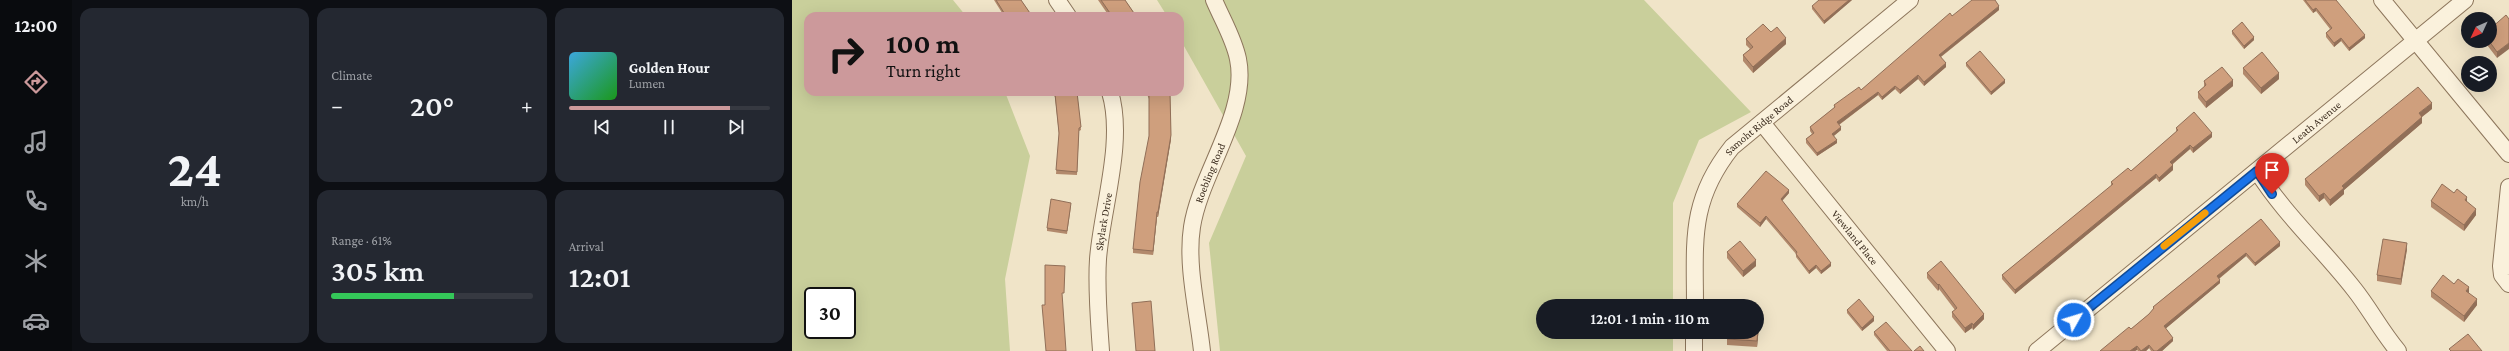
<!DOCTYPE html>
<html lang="en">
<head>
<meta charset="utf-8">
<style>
  body { margin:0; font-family:"Crimson Pro",serif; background:#242831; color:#f1f3f6; height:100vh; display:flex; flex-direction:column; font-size:15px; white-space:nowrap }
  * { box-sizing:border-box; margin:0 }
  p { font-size:13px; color:#9ea1a6 }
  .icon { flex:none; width:22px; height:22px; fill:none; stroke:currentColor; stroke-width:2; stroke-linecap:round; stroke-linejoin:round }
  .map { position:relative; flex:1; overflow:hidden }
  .details { display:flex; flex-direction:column; gap:8px; padding:8px; background:#0d0f14; width:720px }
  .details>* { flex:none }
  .guide { position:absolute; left:12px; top:12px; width:380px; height:84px; border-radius:12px; box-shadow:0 4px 16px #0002; background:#cc999b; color:#111; overflow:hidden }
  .needle { width:26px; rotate:226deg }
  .fabs { position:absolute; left:1669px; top:12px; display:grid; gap:8px }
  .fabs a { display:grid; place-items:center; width:36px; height:36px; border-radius:50%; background:#171b24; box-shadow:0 4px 16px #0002; font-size:20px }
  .speed { position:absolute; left:12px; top:287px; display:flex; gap:8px; font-size:20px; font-weight:700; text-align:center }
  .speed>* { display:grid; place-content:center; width:52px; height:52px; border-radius:50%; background:#171b24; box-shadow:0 4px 16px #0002; line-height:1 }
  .speed .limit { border:2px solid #111; border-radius:6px; background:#fff; color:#111 }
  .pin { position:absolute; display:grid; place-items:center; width:34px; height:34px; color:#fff; margin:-41px -17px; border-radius:50% 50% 50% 0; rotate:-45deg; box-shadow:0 0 4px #0007 }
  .pin .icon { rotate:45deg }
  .me { position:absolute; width:44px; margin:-22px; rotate:51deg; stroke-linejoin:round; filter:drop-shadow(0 0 3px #0008) }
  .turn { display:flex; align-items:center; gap:14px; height:84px; padding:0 16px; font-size:18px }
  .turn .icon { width:52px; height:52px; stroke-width:2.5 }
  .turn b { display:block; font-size:28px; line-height:34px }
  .big { font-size:30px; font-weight:600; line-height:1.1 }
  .details .widget { flex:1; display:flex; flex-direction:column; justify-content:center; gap:6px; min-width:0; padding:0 14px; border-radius:12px; background:#242831 }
  .details .dial { align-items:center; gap:0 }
  .dial b { font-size:52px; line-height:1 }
  .song { display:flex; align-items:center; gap:12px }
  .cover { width:48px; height:48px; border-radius:6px; background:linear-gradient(135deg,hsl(200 70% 55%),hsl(120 70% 35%)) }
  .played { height:4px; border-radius:2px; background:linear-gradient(90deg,#cc999b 80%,#363941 80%) }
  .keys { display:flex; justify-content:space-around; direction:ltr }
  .heat { display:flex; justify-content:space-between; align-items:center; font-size:22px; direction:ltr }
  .charge { height:6px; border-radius:3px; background:linear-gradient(90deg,#34c759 61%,#363941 0) }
  .details .tiles { flex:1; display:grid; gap:8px; grid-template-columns:repeat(3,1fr) }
  .widget:first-child { grid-row:span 2 }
  .trip { position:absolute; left:744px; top:299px; width:228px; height:40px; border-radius:20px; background:#171b24; box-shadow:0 4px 16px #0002; font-weight:600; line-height:40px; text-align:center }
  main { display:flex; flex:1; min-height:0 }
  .tabs { display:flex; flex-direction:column; width:72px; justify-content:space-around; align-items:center; background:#090b0e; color:#9ea1a6 }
  .tabs .icon { width:28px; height:28px }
  .tabs .selected { color:#cc999b }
  .tabs b { font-size:18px; color:#f1f3f6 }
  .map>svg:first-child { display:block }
</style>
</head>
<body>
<main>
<nav class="tabs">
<b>12:00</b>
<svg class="icon selected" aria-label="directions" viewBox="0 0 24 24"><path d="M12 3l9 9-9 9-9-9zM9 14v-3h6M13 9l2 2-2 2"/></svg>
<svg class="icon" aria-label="music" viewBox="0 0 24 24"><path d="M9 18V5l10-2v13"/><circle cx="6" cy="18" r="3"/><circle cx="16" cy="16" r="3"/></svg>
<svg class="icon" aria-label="phone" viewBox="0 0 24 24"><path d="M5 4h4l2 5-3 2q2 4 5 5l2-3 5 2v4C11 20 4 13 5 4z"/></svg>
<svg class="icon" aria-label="climate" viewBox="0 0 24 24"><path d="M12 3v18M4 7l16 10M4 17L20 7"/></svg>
<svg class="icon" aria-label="car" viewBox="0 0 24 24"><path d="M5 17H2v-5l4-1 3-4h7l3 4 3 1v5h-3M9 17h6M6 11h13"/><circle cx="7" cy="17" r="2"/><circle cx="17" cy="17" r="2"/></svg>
</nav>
<section class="details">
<div class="tiles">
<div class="widget dial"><b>24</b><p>km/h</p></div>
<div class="widget"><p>Climate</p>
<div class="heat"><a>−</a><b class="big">20°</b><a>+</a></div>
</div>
<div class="widget">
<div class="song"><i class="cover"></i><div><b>Golden Hour</b><p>Lumen</p></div></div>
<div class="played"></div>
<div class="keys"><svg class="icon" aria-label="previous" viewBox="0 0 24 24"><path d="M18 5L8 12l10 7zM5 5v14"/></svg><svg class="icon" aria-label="pause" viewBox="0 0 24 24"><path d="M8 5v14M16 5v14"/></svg><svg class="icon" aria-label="next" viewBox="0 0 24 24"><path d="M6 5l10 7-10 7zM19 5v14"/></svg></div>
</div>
<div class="widget"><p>Range · 61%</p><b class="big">305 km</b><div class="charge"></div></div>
<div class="widget"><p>Arrival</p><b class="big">12:01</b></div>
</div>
</section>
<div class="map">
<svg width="1717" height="351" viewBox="0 0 1717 351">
  <rect width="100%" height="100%" fill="#f0e4c8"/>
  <g fill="#c9cf9b" fill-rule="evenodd">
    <path d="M0,0H161L174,16H16V92H213L238,156L213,279L218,351H0ZM21,296H55V330H21Z"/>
    <path d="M365,0H852L959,112L907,140L881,203V306H751V332H881V351H428L417,243L454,156L388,39V16H375Z"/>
  </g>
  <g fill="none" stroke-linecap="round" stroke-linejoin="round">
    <defs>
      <g id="minor">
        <path d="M265,0L276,16"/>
        <path d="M1590,0L1717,154"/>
        <path id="s1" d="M971,124L1155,351"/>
        <path d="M1465,171C1493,215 1530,248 1562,289C1578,309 1589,331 1606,351"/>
        <path d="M1717,187L1709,266L1710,275L1717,284"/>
        <path id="s2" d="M903,306C903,241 897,201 940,147L1118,0"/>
        <path id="s3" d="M309,351C307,321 304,290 306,259C310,208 333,141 318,92"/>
        <path id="s4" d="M410,351C406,313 394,265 400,227C408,174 457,112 446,59C442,39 430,19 422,0"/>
        <path d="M902,351V332"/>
        <path id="s5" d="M1245,351L1673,0"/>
      </g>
    </defs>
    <use href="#minor" stroke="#8d765c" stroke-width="18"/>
    <use href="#minor" stroke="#faf1dc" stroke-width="16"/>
  </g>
  <g fill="#b2896c">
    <path d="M202,0H229L240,16H212Z"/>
    <path d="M306,0H333L344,16H317Z"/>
    <path d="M1060,0L1032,24L1020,9V6Z"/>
    <path d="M1511,0H1544L1573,38L1557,51L1549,41L1542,47L1534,37V33L1538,29L1524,11L1521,13Z"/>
    <path d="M1207,10L1149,57L1154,67L1132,86L1126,79L1108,94L1103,89L1090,100L1086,95L1047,125L1049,130L1042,136L1045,143L1025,156L1014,143V139L1020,134L1018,131V127L1042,108V105L1069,90L1160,16Z"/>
    <path d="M1714,15L1705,58L1692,41H1698Z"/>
    <path d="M1440,31L1462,40L1452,49L1440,34Z"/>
    <path d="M979,32L994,44L961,73L951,61V55L958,49L954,45V39Z"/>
    <path d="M1174,63L1213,83L1199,95L1174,66Z"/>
    <path d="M1451,68L1487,79L1469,94L1451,74Z"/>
    <path d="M1412,81L1441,86L1414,108L1406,98V92L1412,87Z"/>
    <path d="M259,92H285L289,130L287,131L285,175L264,174L267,135L263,97Z"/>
    <path d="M354,92H378L379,139L366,217H365L361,255L341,253V249L357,136V99Z"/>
    <path d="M1640,109L1630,117V123L1552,190V194L1538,206L1532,198L1527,202L1513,185V179Z"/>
    <path d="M1384,128L1420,137L1401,153L1398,149L1381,164V170L1367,182L1364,178L1223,294L1210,279V275L1319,186V182L1339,171L1384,132Z"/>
    <path d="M997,193L990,201L1039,266L1029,274L1024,268L1017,274L1004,257V254L974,219L968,227L945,207V204Z"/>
    <path d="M1639,201L1675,203L1684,215L1672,231L1639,207Z"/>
    <path d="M279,206L275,234L255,231V228Z"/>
    <path d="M1469,219L1488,246L1463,266L1454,256L1427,279L1428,283L1373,329L1381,341L1370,351H1359L1357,348L1354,351H1346L1345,350L1343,351H1308L1339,329L1357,314L1361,310V307Z"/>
    <path d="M1615,249L1609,285L1585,281V275Z"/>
    <path d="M935,252L964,266L951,277L935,258Z"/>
    <path d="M1135,273L1192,319L1181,330L1180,328L1173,333L1160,317V312L1163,310L1147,289L1146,291L1135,278Z"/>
    <path d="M1662,284L1677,293L1685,305L1672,322L1639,297V291Z"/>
    <path d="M1055,310L1082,321L1070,331L1055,313Z"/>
    <path d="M967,326L965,347L935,345V339Z"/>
    <path d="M1082,332L1120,351H1095L1082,335Z"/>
  </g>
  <g fill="#916f58">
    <path d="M1057,0H1060L1032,24V21Z"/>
    <path d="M1207,6V10L1147,58V55Z"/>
    <path d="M1524,8V11L1521,13V10Z"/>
    <path d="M1573,35V38L1557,51V48Z"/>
    <path d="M1462,37V40L1452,49V46Z"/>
    <path d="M994,38V44L961,73V67Z"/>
    <path d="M1549,38V41L1542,47V43Z"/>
    <path d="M1717,43V49L1705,58V52Z"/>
    <path d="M1154,63V67L1132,86V82Z"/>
    <path d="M1487,73V79L1469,94V88Z"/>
    <path d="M1126,75V79L1108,94V90Z"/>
    <path d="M1213,80V83L1199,95V92Z"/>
    <path d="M1441,80V86L1414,108V102Z"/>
    <path d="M1103,86V89L1090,100V97Z"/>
    <path d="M1086,92V95L1045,126V122Z"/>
    <path d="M1640,103V109L1627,119V113Z"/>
    <path d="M1630,117V123L1552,190V194L1538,206V200L1550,186Z"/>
    <path d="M1049,127V130L1040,137V134Z"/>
    <path d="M1420,133V137L1401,153V148Z"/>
    <path d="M379,135V139L366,217V212Z"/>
    <path d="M1045,140V143L1025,156V153Z"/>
    <path d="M1398,145V149L1378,166V162Z"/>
    <path d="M1381,165V170L1367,182V178Z"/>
    <path d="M1364,174V178L1223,294V290Z"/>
    <path d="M997,190V193L989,202V199Z"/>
    <path d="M1532,193V198L1527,202V196Z"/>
    <path d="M1675,197V203L1673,200Z"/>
    <path d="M1684,209V215L1672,231V225Z"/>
    <path d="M365,212V217L361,255V251Z"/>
    <path d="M974,216V219L968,227V223Z"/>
    <path d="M1488,242V246L1463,266V263Z"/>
    <path d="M1615,243V249L1609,285V279Z"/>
    <path d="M1454,253V256L1425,280V276Z"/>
    <path d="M964,260V266L951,277V271Z"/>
    <path d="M1039,263V266L1029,274V271Z"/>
    <path d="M1024,265V268L1017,274V271Z"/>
    <path d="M1428,280V283L1372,330V326Z"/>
    <path d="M1147,284V289L1146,291V285Z"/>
    <path d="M1677,287V293L1674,297V291Z"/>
    <path d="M1685,299V305L1672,322V316Z"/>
    <path d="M1192,314V319L1181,330V325Z"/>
    <path d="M1082,317V321L1070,331V328Z"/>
    <path d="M967,320V326L965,347V341Z"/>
    <path d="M1180,323V328L1173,333V328Z"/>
    <path d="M1381,338V341L1370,351H1365Z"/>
    <path d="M1357,345V348L1354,351H1349Z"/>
    <path d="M1345,346V350L1343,351H1338Z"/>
  </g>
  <g fill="#cf9f7d" stroke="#916f58">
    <path d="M204,0H229L240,16H214Z"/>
    <path d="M309,0H333L344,16H320Z"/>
    <path d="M1027,0H1057L1032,21L1020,6Z"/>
    <path d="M1180,0H1203L1207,6L1147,55L1154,63L1132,82L1126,75L1108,90L1103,86L1090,97L1086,92L1045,122L1049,127L1040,134L1045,140L1025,153L1014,139L1022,133L1018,127L1043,107L1042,105L1067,87L1069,90L1158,13L1160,16Z"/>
    <path d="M1513,0H1544L1573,35L1557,48L1549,38L1542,43L1534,33L1540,28L1524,8L1521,10Z"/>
    <path d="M1714,15L1717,19V43L1705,52L1697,41H1698V29Z"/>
    <path d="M1450,22L1462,37L1452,46L1440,31Z"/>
    <path d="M971,24L979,32L985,27L994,38L961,67L951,55L961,47L954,39Z"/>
    <path d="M1188,51L1213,80L1199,92L1174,63Z"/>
    <path d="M1470,52L1487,73L1469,88L1451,68Z"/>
    <path d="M1430,67L1441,80L1414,102L1406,92L1414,85L1412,81Z"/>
    <path d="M1626,87L1640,103L1627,113L1630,117L1550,186L1552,188L1538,200L1532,193L1527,196L1513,179Z"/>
    <path d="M261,92H285L289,127L287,128L285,172L264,170L267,133L263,94Z"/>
    <path d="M356,92H378V93L379,135L366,212H365L361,251L341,249L348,182L357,136V95Z"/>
    <path d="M1402,112L1420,133L1401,148L1398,145L1378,162L1381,165L1367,178L1364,174L1223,290L1210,275L1321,184L1319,182L1336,168L1339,171L1386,130L1384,128Z"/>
    <path d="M974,171L997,190L989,199L1039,263L1029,271L1024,265L1017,271L1004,254L1005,252L974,216L968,223L945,204Z"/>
    <path d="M1650,184L1662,193L1665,189L1675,197L1673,200L1684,209L1672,225L1639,201Z"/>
    <path d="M259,199L279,203L275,231L255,228Z"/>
    <path d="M1469,219L1488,242L1463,263L1454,253L1425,276L1428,280L1372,326L1381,338L1365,351H1362L1357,345L1349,351L1345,346L1338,351H1308L1337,327L1339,329L1357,314L1362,308L1361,307Z"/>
    <path d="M1591,239L1615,243L1609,279L1585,275Z"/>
    <path d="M948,241L964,260L951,271L935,252Z"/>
    <path d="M1149,261L1192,314L1181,325L1180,323L1173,328L1160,312L1165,308L1147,284L1146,285L1135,273Z"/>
    <path d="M253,265L273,266L272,293H270L274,351H254L250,305H253Z"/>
    <path d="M1651,275L1662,284L1666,279L1677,287L1674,291L1685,299L1672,316L1639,291Z"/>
    <path d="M1067,299L1082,317L1070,328L1055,310Z"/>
    <path d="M359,301L363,351H344L340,303Z"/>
    <path d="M940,302L962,304L961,306H939Z"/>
    <path d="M965,320H967L965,341L935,339L936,332H965Z"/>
    <path d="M1094,322L1120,351H1098L1082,332Z"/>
    <path d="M1676,334L1690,351H1659L1657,349Z"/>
    <path d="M1128,346L1132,351H1122Z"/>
  </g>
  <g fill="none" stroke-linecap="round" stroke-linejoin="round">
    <defs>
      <path id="route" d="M1282,320L1465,171L1480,194"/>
    </defs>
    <use href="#route" stroke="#114b97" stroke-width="10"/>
    <use href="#route" stroke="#1a73e8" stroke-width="7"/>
    <path stroke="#f59e0b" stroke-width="7" d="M1372,246L1413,213"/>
  </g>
  <g text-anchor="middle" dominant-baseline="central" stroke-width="3" stroke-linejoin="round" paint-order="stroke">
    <g font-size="11" fill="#3d2e20" stroke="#f7eed8">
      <text stroke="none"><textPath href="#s5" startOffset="361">Leath Avenue</textPath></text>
      <text stroke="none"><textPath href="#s2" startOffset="202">Samoht Ridge Road</textPath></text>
      <text stroke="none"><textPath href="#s4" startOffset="182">Roebling Road</textPath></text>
      <text stroke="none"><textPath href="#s3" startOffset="130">Skylark Drive</textPath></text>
      <text stroke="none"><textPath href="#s1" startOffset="146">Viewland Place</textPath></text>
    </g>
  </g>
</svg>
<div class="fabs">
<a><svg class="needle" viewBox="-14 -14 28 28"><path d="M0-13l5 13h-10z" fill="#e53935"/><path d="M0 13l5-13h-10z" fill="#9ea1a6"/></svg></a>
<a><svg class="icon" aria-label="layers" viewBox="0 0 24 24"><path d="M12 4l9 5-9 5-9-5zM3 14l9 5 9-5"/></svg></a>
</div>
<div class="speed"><div class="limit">30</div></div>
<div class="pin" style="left:1480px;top:194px;background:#d93025"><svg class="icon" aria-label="arrive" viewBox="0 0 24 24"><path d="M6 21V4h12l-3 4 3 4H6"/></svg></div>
<svg class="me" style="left:1282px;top:320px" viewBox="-20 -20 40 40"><circle r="17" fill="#1a73e8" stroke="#fff" stroke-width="3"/><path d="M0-11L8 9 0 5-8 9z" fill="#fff"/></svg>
<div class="trip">12:01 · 1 min · 110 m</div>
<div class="guide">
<div class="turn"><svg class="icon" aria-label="right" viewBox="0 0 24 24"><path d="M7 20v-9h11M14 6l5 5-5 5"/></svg><div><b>100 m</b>Turn right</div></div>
</div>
</div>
</main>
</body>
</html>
